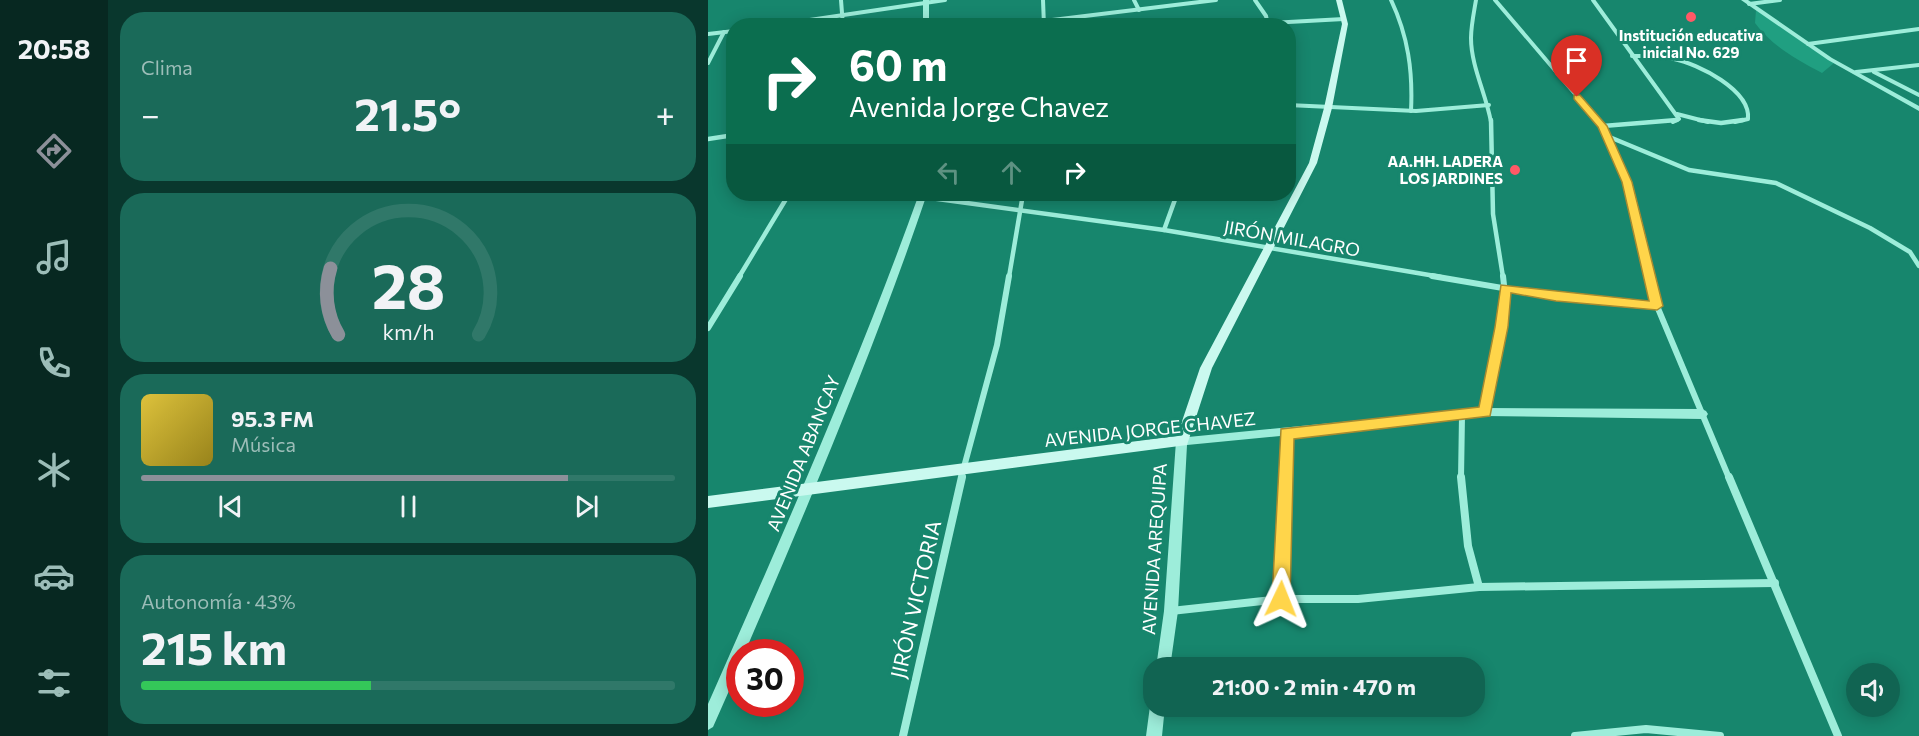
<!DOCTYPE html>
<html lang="es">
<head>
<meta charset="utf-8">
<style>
  body { margin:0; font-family:Commissioner,sans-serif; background:#1a6a59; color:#f1f3f6; height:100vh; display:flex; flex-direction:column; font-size:22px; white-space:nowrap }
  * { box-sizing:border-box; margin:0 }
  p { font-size:20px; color:#9cbdb8 }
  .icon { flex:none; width:33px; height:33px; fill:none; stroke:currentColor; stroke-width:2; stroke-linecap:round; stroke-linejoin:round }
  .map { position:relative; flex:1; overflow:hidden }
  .details { display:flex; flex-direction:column; gap:12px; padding:12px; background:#09372d; width:600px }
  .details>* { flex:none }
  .top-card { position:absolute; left:18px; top:18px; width:570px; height:183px; border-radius:24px; box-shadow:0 3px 15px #0003; background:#0b6e4f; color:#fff; overflow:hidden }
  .buttons { position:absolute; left:1138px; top:663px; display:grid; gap:12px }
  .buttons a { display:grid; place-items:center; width:54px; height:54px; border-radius:50%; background:#116452; box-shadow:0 3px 15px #0003; font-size:30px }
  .speed { position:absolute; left:18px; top:639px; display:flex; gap:12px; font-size:30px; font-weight:700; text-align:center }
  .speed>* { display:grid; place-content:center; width:78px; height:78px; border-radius:50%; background:#116452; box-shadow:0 3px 15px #0003; line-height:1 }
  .speed .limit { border:9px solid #d22; background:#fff; color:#111 }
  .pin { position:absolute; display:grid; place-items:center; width:51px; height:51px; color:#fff; margin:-62px -26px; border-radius:50% 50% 50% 0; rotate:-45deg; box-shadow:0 0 6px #0007 }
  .pin .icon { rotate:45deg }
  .me { position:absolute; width:66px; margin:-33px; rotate:2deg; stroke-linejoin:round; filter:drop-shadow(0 0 4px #0008) }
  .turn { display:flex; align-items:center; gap:21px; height:126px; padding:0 24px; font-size:27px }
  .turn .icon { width:78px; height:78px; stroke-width:2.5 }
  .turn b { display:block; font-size:42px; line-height:51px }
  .lanes { display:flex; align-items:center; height:57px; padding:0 24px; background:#0003; justify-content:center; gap:30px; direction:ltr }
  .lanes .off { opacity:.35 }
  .big { font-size:45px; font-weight:700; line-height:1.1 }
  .details .tile { flex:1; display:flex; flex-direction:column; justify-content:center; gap:9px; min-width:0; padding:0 21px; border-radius:24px; background:#1a6a59 }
  .details .dial { align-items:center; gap:0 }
  .dial svg { height:156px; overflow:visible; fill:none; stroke:#307869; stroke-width:7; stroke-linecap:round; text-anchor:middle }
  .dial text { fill:#f1f3f6; stroke:none }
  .song { display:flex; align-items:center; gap:18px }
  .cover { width:72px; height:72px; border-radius:9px; background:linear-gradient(135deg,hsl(50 70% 55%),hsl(50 70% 35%)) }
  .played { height:6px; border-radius:3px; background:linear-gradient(90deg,#8c9099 80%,#307869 80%) }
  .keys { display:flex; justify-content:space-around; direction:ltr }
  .heat { display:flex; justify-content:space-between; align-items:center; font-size:33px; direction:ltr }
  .charge { height:9px; border-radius:4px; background:linear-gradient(90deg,#34c759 43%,#307869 0) }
  .trip { position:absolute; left:435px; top:657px; width:342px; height:60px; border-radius:24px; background:#116452; box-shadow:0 3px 15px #0003; font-weight:700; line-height:60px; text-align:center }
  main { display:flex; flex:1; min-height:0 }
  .menu { display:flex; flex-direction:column; width:108px; justify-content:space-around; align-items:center; background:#072821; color:#9cbdb8 }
  .menu .icon { width:42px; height:42px }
  .menu .current { color:#8c9099 }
  .menu b { font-size:27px; color:#f1f3f6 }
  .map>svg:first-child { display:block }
</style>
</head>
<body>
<main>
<nav class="menu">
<b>20:58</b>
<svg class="icon current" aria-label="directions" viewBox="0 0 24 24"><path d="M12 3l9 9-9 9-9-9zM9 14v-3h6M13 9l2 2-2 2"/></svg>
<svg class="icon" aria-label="music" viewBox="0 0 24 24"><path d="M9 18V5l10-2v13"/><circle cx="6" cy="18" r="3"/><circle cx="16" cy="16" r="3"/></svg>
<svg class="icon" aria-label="phone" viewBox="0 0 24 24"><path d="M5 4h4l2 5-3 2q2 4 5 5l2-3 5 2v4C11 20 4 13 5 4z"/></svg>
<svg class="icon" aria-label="climate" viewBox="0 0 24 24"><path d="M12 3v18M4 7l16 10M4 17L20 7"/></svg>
<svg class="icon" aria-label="car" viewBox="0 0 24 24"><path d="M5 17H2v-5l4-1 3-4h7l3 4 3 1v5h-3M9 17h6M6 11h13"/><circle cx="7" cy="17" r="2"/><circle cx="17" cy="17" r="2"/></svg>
<svg class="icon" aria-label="filters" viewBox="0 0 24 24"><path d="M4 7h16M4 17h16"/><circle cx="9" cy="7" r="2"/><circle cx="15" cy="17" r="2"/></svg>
</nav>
<section class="details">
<div class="tile"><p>Clima</p>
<div class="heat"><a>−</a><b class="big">21.5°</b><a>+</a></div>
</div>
<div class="tile dial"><svg viewBox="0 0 100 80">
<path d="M14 69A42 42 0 1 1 86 69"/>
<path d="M14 69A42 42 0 0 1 10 35" stroke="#8c9099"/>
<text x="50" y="56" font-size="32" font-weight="700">28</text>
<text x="50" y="72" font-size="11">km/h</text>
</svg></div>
<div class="tile">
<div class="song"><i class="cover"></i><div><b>95.3 FM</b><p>Música</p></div></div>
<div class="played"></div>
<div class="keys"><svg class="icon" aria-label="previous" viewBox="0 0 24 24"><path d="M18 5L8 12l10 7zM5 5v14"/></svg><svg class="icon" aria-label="pause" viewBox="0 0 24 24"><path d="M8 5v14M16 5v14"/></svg><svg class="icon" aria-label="next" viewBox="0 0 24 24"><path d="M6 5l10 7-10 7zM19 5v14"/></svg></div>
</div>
<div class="tile"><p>Autonomía · 43%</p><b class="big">215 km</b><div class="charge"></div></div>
</section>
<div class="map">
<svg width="1211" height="736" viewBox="0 0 1211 736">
  <rect width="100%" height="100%" fill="#17866d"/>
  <path fill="#209f81" d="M1048,10L1126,63L1114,73C1088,59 1065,47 1047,23Z"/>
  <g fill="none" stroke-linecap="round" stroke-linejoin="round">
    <g stroke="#9dedda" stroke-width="4">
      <path d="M133,0L135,26"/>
      <path d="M335,0L336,26"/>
      <path d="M426,0L431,10"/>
      <path d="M547,0L558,16L560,25"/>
      <path d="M683,0C700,36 705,71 703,111"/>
      <path d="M768,0C766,12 763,26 763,38C763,66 778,94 783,122"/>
      <path d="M787,0L891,122"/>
      <path d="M885,0L971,119L965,122"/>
      <path d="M1041,4L1072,0"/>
      <path d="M336,21L508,0"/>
      <path d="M560,23L636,19"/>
      <path d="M61,26L237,0"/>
      <path d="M0,34L26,31"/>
      <path d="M1100,44L1211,29"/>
      <path d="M924,56C938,56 952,55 966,59C990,64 1043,90 1040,119L1027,122"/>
      <path d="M0,63L16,32"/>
      <path d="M1148,72L1211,65"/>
      <path d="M1166,72L1211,95"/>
      <path d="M580,105L708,111L781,105"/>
      <path d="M969,114L1000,122"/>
    </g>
    <g stroke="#9dedda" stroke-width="4.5">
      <path d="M783,120L785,214L795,277"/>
      <path d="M890,120L919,182L942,277"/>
      <path d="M991,120L1013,123L1035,120"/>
      <path d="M895,126L969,120"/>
      <path d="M899,136L981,170L1068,183L1162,228L1202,252L1211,266"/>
      <path d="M0,139L26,135"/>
      <path d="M215,197L456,230L733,277"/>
      <path d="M456,230L469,194"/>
      <path d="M31,277L81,194"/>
      <path d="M301,277L315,194"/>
    </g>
    <g stroke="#9dedda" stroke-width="6">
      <path d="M724,276L848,297L949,306"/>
      <path d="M942,276L949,306L1021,478"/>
      <path d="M0,328L32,276"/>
      <path d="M777,412C786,369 802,320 795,276"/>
      <path d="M253,478L289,345L301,276"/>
      <path d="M577,478L578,433"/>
      <path d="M753,478L754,416"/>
    </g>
    <g stroke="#9dedda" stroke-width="8">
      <path d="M753,477L760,546L771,587"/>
      <path d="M1021,477L1130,736"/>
      <path d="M573,599L577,477"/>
      <path d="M463,611L573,599H650L771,587L1067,583"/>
      <path d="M195,736L254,477"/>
      <path d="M867,736L938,729L1012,736"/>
    </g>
    <g fill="#9dedda" fill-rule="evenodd">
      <rect x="215" y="0" width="6" height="26"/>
      <path d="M1033,0H1040L1124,58L1211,106V111L1120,60Z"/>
      <path d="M211,194H219C166,350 102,501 37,652H32V666L5,727L0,730V704C74,536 149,367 211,194Z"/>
      <path d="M777,408L994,409L998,411L1000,414L998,417L994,419L777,416L479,445L470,611L462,668H448L456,611L468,441L470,438Z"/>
      <path d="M446,700V706H457L454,736H438L442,706Z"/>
    </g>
    <path fill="#caf9ef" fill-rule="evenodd" d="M628,0H634L640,24L624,108L609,163L504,368L479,445L0,508V496L469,436L492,368L601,163L616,108L634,24Z"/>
  </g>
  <path fill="#ffd54a" stroke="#a68a30" stroke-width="1.5" d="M866,95H872L899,126L924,182L955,306L949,310L848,301L803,293L800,327L782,416L586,439L582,599L579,606L573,608L567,606L564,599L573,429L771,407L787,327L793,285L941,301L914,182L890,127L866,99Z"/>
  <g fill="#ff5966" stroke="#17866d" stroke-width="2">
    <circle cx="983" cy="17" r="6"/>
    <circle cx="807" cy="170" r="6"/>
  </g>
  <g text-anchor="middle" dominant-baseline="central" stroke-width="6" stroke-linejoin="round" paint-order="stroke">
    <g font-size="15" font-weight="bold" fill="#fff" stroke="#17866d">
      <text x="983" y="35">Institución educativa<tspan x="983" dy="17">inicial No. 629</tspan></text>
      <text x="795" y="161" text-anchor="end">AA.HH. LADERA<tspan x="795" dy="17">LOS JARDINES</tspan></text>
    </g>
    <g font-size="18" fill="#fff" stroke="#17866d">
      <text transform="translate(584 238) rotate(10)">JIRÓN MILAGRO</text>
      <text transform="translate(442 429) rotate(-6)">AVENIDA JORGE CHAVEZ</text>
      <text transform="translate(95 453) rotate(-68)">AVENIDA ABANCAY</text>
      <text transform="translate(446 549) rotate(-86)">AVENIDA AREQUIPA</text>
    </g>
    <g font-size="21" fill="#fff" stroke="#17866d">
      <text transform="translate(207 599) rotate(-77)">JIRÓN VICTORIA</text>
    </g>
  </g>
</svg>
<div class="buttons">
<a><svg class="icon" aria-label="sound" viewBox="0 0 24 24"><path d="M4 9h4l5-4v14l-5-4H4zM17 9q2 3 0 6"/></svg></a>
</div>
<div class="speed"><div class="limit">30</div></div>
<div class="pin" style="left:869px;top:97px;background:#d93025"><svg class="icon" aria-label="arrive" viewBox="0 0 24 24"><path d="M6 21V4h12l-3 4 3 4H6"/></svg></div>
<svg class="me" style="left:573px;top:599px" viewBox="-20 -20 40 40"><path d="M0-17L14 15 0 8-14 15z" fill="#ffd54a" stroke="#fff" stroke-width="4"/></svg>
<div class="trip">21:00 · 2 min · 470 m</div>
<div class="top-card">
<div class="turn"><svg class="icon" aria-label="right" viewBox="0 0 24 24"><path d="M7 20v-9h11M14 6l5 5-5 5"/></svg><div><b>60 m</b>Avenida Jorge Chavez</div></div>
<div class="lanes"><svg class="icon off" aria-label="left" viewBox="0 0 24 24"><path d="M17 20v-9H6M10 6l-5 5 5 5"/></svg><svg class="icon off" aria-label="ahead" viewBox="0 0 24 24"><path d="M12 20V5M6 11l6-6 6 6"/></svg><svg class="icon" aria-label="right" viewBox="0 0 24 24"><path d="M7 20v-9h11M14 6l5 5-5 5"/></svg></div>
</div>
</div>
</main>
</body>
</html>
